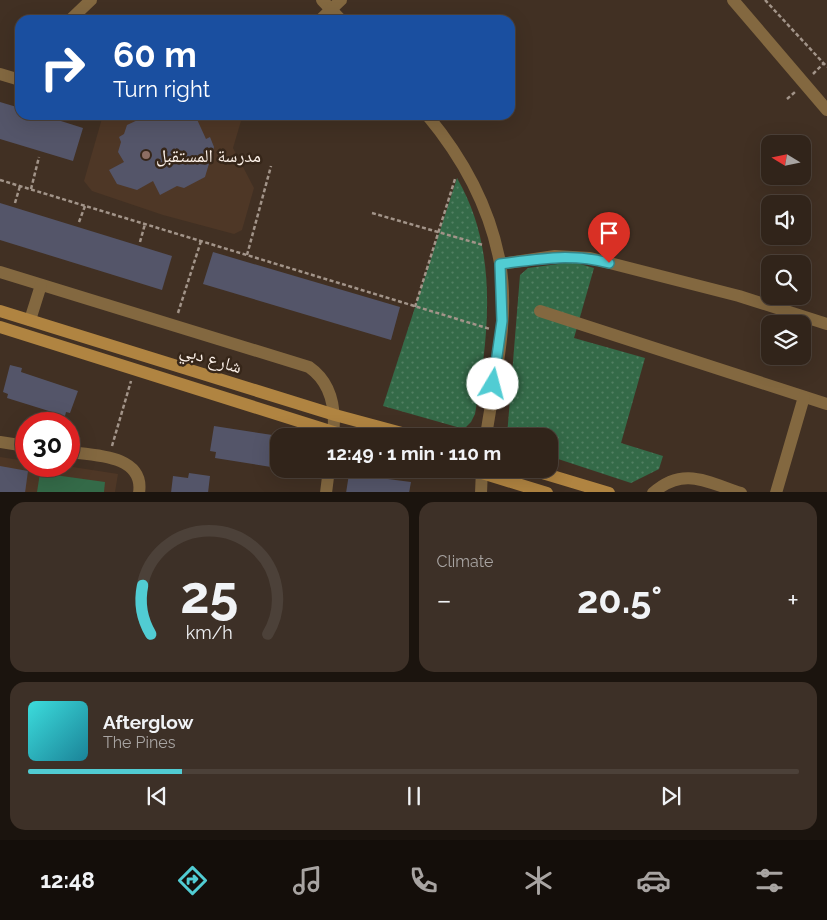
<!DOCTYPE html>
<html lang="en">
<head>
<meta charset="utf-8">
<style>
  body { margin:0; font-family:Raleway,"Noto Naskh Arabic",sans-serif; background:#3d3027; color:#f1f3f6; height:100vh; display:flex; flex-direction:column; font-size:19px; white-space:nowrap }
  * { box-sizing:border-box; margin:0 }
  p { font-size:16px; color:#a8a4a2 }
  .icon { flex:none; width:28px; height:28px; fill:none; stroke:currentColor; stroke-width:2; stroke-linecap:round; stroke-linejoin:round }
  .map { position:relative; height:492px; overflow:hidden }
  .panel { display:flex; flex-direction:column; gap:10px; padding:10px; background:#1b140e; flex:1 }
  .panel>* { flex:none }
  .hud { position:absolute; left:15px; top:15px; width:500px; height:105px; border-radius:15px; box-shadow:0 5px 20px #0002,0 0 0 1px #4c4139; background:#1a4fa0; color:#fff; overflow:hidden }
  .needle { width:32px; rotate:280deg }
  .tools { position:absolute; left:761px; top:135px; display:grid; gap:10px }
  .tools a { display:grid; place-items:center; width:50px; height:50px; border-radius:10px; background:#31241a; box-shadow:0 5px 20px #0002,0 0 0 1px #4c4139; font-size:25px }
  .speed { position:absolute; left:15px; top:412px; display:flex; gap:10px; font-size:25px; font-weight:700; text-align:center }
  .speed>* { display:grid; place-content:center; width:65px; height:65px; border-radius:50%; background:#31241a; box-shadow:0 5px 20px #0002,0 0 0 1px #4c4139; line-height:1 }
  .speed .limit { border:8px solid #d22; background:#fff; color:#111 }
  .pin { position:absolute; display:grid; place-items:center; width:42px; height:42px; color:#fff; margin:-51px -21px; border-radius:50% 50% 50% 0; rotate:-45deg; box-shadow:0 0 5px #0007 }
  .pin .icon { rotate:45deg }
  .me { position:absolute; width:55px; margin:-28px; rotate:8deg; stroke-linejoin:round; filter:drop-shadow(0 0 4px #0008) }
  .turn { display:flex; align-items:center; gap:18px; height:105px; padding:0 15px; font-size:22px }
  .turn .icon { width:65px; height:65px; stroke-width:2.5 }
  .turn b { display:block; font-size:35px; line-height:42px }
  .big { font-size:38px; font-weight:700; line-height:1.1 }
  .panel .widget { flex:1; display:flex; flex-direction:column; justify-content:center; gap:8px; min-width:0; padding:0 18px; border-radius:15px; background:#3d3027 }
  .panel .dial { align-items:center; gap:0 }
  .dial svg { height:130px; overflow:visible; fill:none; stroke:#4c4139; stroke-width:7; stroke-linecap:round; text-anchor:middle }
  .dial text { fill:#f1f3f6; stroke:none }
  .song { display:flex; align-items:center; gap:15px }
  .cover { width:60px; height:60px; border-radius:8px; background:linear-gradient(135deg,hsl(180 70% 55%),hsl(190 70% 35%)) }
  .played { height:5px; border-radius:2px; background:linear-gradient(90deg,#51ccd3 20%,#4c4139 20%) }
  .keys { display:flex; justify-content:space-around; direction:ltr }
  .heat { display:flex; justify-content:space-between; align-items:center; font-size:28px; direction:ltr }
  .panel .tiles { flex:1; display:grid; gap:10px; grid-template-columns:1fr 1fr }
  .widget:last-child { grid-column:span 2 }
  .trip { position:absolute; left:270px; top:428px; width:288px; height:50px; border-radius:15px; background:#31241a; box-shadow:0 5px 20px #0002,0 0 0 1px #4c4139; font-weight:700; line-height:50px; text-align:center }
  .tab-bar { display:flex; height:80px; justify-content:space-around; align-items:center; background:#140e0a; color:#a8a4a2 }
  .tab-bar .icon { width:35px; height:35px }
  .tab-bar .selected { color:#51ccd3 }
  .tab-bar b { font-size:22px; color:#f1f3f6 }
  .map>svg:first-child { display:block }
</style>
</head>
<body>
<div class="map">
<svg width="827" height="493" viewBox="0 0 827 493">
  <defs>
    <pattern id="park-dots" width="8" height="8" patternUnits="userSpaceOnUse" patternTransform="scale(1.25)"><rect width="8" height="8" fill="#346a48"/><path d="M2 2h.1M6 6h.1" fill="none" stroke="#528063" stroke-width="1.8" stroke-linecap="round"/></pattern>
  </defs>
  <rect width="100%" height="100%" fill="#413023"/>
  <g fill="#4e3726">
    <path d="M103,115H219L241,121L233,148L254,188L242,230L234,234L163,215L92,191L84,181Z"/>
    <path d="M0,457L26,461V466H66L118,474L115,492H0Z"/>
  </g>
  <path fill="#346a48" d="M40,473L105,482L104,492H37Z"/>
  <g fill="url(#park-dots)">
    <path d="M457,178C499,251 489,334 475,414L471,422L464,429L383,406Z"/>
    <path d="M573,262L594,268L574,338L645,358L621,443L663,456L659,469L631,483L549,456V436H507L520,275L528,268Z"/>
  </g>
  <g fill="#545569">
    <path d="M0,102L20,108V115H42L83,128L73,161L0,139Z"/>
    <path d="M143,115H175L187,119L195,115L206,139L210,137L214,147L205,177L184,188L177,186L160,195L153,181L137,190L117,184L109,170L124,162L118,152L121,142L119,137L124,134L127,125L142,118Z"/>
    <path d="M0,203L172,256L162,290L0,240Z"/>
    <path d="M213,252L400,307L391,340L203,284Z"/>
    <path d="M10,365L22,368L21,372L78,391L70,413L66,412L65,416L7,398L8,394L3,392Z"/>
    <path d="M214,426L279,436L277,463L271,462V467L215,458L216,452L210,451Z"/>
    <path d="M0,466L28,471L25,493H0Z"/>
    <path d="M189,473L210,476L208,493H171L173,476L188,478Z"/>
    <path d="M349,474L411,482L409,493H346Z"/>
  </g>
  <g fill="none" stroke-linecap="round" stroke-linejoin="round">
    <g stroke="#a29489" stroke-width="2.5" stroke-dasharray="4 2.5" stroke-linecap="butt">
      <path d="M765,0L827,67"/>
      <path d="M813,74L824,63"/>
      <path d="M787,99L795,92"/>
      <path d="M0,180L490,329"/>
      <path d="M31,189L39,157"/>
      <path d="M15,203L20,186"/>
      <path d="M372,213L483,245"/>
      <path d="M79,222L85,206"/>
      <path d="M140,242L145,224"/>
      <path d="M247,255L271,166"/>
      <path d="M415,307L455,179"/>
      <path d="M178,313L201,241"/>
      <path d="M112,446L131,381"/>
    </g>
    <g stroke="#836840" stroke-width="12">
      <path d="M322,0L341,20"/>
      <path d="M733,0L827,110"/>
      <path d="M70,20L91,0"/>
      <path d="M320,20L341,0"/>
      <path d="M0,74L20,80"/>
      <path d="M427,115C462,157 490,208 500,263C510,319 494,381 486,436"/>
      <path d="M500,264L555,256L590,258L739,296L827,324"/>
      <path d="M0,272L309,367C332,383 336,410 333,436"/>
      <path d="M540,311L827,404"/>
      <path d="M30,320L41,285"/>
      <path d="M0,442L26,446"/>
      <path d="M69,452C94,455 145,455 139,493"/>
      <path d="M326,493L329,469"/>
      <path d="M481,493L482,469"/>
      <path d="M653,493C683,466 707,482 741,493"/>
      <path d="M776,493L804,397"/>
    </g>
    <g stroke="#b08441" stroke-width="12">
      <path d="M0,311L335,415L413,436"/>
      <path d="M0,327L346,436"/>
      <path d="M469,469L547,493"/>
      <path d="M529,469L609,493"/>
    </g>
  </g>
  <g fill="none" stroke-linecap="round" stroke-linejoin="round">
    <defs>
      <path id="route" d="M493,384L502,321L500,264C538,259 571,253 609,263"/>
    </defs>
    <use href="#route" stroke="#358589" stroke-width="12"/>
    <use href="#route" stroke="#51ccd3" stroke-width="9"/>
  </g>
  <circle fill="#8d6e63" stroke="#362619" stroke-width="2" cx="146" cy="155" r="5"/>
  <g text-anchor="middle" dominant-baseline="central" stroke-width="5" stroke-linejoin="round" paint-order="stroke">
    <g font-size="18" fill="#fdf2ea" stroke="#362619" text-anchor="start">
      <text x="156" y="155">مدرسة المستقبل</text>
    </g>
    <g font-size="18" fill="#fdf2ea" stroke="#362619">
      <text transform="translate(211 358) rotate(17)">شارع دبي</text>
    </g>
  </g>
</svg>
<div class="tools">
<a><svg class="needle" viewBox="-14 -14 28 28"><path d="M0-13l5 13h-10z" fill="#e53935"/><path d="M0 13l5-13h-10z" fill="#a8a4a2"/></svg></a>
<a><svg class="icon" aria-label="sound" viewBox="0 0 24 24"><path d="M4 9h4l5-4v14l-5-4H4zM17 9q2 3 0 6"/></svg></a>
<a><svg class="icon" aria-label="search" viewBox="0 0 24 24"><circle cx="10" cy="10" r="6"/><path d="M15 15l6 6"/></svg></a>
<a><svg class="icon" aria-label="layers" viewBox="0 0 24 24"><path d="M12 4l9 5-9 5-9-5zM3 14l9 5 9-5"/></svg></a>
</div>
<div class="speed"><div class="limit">30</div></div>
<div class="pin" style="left:609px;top:263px;background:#d93025"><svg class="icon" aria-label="arrive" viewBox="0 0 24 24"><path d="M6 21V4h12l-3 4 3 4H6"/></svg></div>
<svg class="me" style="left:493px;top:384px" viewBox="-20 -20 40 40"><circle r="19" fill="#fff"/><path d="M0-13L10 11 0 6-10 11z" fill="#51ccd3"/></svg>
<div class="trip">12:49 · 1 min · 110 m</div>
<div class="hud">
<div class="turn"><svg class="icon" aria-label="right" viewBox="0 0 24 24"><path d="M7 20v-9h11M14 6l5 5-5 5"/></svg><div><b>60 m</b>Turn right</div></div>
</div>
</div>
<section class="panel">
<div class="tiles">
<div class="widget dial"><svg viewBox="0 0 100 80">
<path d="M14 69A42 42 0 1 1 86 69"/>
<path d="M14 69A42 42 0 0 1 9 39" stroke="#51ccd3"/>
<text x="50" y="56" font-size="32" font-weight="700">25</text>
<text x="50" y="72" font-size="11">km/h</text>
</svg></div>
<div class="widget"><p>Climate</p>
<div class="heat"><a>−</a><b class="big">20.5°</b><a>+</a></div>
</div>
<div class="widget">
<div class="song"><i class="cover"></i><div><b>Afterglow</b><p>The Pines</p></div></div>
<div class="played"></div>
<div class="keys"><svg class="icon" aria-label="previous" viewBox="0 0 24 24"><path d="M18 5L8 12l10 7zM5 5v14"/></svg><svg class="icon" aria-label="pause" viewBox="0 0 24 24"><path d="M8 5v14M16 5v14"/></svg><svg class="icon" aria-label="next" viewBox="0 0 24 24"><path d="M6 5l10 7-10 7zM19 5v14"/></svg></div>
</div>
</div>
</section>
<nav class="tab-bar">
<b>12:48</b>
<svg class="icon selected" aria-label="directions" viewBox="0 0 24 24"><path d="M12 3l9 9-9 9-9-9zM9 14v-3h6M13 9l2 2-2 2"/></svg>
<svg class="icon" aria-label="music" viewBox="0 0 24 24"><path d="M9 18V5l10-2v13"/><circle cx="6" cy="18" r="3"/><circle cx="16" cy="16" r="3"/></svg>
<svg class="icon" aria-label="phone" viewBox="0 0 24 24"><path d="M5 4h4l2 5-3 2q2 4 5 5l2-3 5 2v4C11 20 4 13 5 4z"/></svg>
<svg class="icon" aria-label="climate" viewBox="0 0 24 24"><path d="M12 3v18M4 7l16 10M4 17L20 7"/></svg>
<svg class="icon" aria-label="car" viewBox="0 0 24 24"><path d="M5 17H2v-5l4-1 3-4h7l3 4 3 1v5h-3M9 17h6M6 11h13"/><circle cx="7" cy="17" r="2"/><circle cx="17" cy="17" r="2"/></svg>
<svg class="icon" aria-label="filters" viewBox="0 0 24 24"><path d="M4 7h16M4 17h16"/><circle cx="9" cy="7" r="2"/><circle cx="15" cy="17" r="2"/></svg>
</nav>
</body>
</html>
